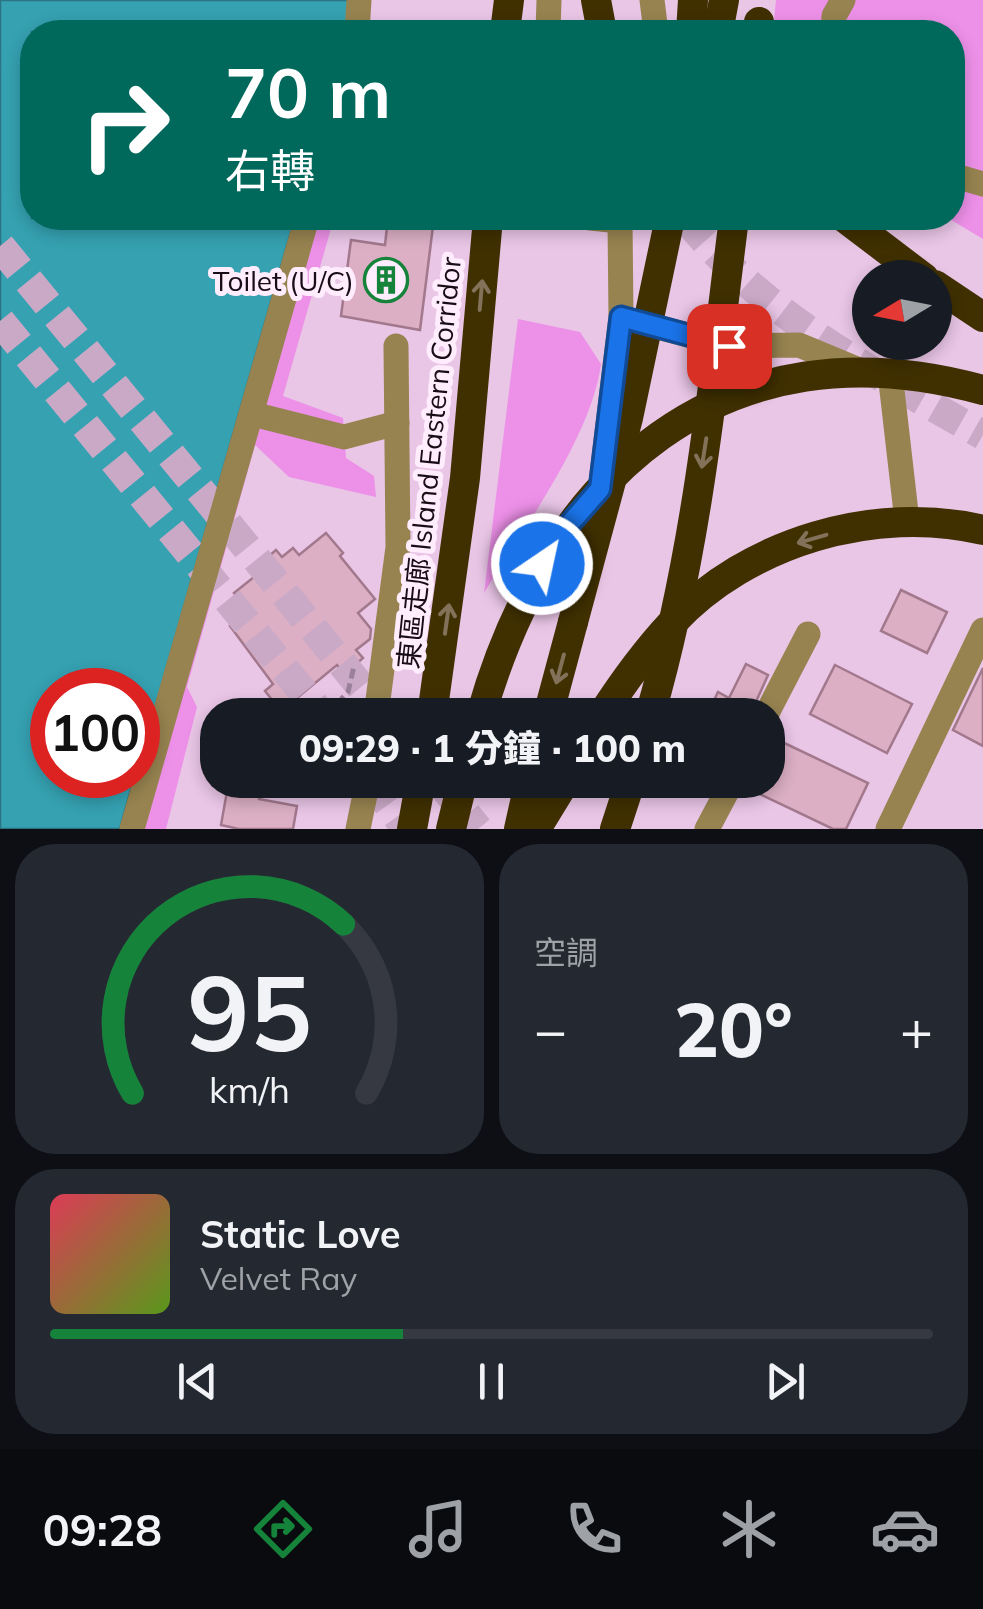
<!DOCTYPE html>
<html lang="zh-TW">
<head>
<meta charset="utf-8">
<style>
  body { margin:0; font-family:Mulish,"Noto Sans TC",sans-serif; background:#242831; color:#f1f3f6; height:100vh; display:flex; flex-direction:column; font-size:38px; white-space:nowrap }
  * { box-sizing:border-box; margin:0 }
  p { font-size:32px; color:#9ea1a6 }
  .icon { flex:none; width:55px; height:55px; fill:none; stroke:currentColor; stroke-width:2; stroke-linecap:round; stroke-linejoin:round }
  .map { position:relative; height:829px; overflow:hidden }
  .drawer { display:flex; flex-direction:column; gap:15px; padding:15px; background:#0d0f14; flex:1 }
  .drawer>* { flex:none }
  .top-card { position:absolute; left:20px; top:20px; width:945px; height:210px; border-radius:40px; box-shadow:0 5px 15px #0003; background:#00695c; color:#fff; overflow:hidden }
  .needle { width:65px; rotate:260deg }
  .controls { position:absolute; left:852px; top:260px; display:grid; gap:20px }
  .controls a { display:grid; place-items:center; width:100px; height:100px; border-radius:50%; background:#171b24; box-shadow:0 5px 15px #0003; font-size:50px }
  .speed { position:absolute; left:30px; top:668px; display:flex; gap:20px; font-size:50px; font-weight:700; text-align:center }
  .speed>* { display:grid; place-content:center; width:130px; height:130px; border-radius:50%; background:#171b24; box-shadow:0 5px 15px #0003; line-height:1 }
  .speed .limit { border:15px solid #d22; background:#fff; color:#111 }
  .pin { position:absolute; display:grid; place-items:center; width:85px; height:85px; color:#fff; margin:-42px; border-radius:20px; box-shadow:0 5px 15px #0006 }
  .me { position:absolute; width:110px; margin:-55px; rotate:34deg; stroke-linejoin:round; filter:drop-shadow(0 0 8px #0008) }
  .turn { display:flex; align-items:center; gap:35px; height:210px; padding:0 40px; font-size:45px }
  .turn .icon { width:130px; height:130px; stroke-width:2.5 }
  .turn b { display:block; font-size:70px; line-height:85px }
  .big { font-size:75px; font-weight:800; line-height:1.1 }
  .drawer .card { flex:1; display:flex; flex-direction:column; justify-content:center; gap:15px; min-width:0; padding:0 35px; border-radius:40px; background:#242831 }
  .drawer .dial { align-items:center; gap:0 }
  .dial svg { height:260px; overflow:visible; fill:none; stroke:#363941; stroke-width:7; stroke-linecap:round; text-anchor:middle }
  .dial text { fill:#f1f3f6; stroke:none }
  .song { display:flex; align-items:center; gap:30px }
  .cover { width:120px; height:120px; border-radius:15px; background:linear-gradient(135deg,hsl(350 70% 55%),hsl(90 70% 35%)) }
  .played { height:10px; border-radius:5px; background:linear-gradient(90deg,#15833a 40%,#363941 40%) }
  .keys { display:flex; justify-content:space-around; direction:ltr }
  .heat { display:flex; justify-content:space-between; align-items:center; font-size:55px; direction:ltr }
  .drawer .tiles { flex:1; display:grid; gap:15px; grid-template-columns:1fr 1fr }
  .card:last-child { grid-column:span 2 }
  .trip { position:absolute; left:200px; top:698px; width:585px; height:100px; border-radius:40px; background:#171b24; box-shadow:0 5px 15px #0003; font-weight:800; line-height:100px; text-align:center }
  .dock { display:flex; height:160px; justify-content:space-around; align-items:center; background:#090b0e; color:#9ea1a6 }
  .dock .icon { width:70px; height:70px }
  .dock .selected { color:#15833a }
  .dock b { font-size:45px; color:#f1f3f6 }
  .map>svg:first-child { display:block }
</style>
</head>
<body>
<div class="map">
<svg width="983" height="829" viewBox="0 0 983 829">
  <rect width="100%" height="100%" fill="#e9c5e6"/>
  <g fill="#ed90e8">
    <path d="M776,0H983V239L948,218H952V32H773Z"/>
    <path d="M295,218H334L283,396L343,418L346,458L374,476L376,497L289,477L255,445L187,687L197,707L166,829H120Z"/>
    <path d="M518,319L580,332L601,364C591,438 523,529 484,593Z"/>
  </g>
  <path fill="#35a1b1" stroke="#2c7483" stroke-width="2.5" d="M0,0H350L348,32H32V218H295L138,768V690H52V775H135L120,829H0Z"/>
  <g fill="#dcafc4" stroke="#a2788c" stroke-width="2.5">
    <path d="M388,218H434L420,330L341,316L351,240L385,245Z"/>
    <path d="M326,533L343,553L340,556L375,599L358,613L371,629L370,639L356,650L363,658L354,666L344,674L337,665L281,711L265,691L273,684L230,626L248,611L234,593L259,573L255,568L276,550L282,557L293,548L299,555Z"/>
    <path d="M901,590L947,612L927,653L881,631Z"/>
    <path d="M746,664L768,675L750,715H707L718,692L729,698Z"/>
    <path d="M835,665L912,704L887,753L810,714Z"/>
    <path d="M983,668V746L953,730Z"/>
    <path d="M778,740L868,783L846,829H833L747,788L749,780H768V763Z"/>
    <path d="M229,780H263L259,799L297,806L293,829H239L221,825Z"/>
  </g>
  <g fill="none" stroke-linecap="round" stroke-linejoin="round">
    <g stroke="#caa9c7" stroke-width="30" stroke-dasharray="30 15" stroke-linecap="butt">
      <path d="M686,218C762,316 877,374 983,435"/>
      <path d="M0,246L384,715"/>
      <path d="M0,321L322,715"/>
      <path d="M371,780L406,829"/>
      <path d="M438,780L478,829"/>
    </g>
    <g stroke="#9b8099" stroke-width="5" stroke-dasharray="10 5" stroke-linecap="butt">
      <path d="M327,715L348,692L354,666"/>
      <path d="M261,789L276,786"/>
    </g>
    <g stroke="#978350" stroke-width="25">
      <path d="M652,0L656,32"/>
      <path d="M357,32L359,0"/>
      <path d="M548,32L549,0"/>
      <path d="M833,32L834,16L843,0"/>
      <path d="M952,175L983,184"/>
      <path d="M590,218L620,221L624,218"/>
      <path d="M631,320L729,346L799,345L864,372"/>
      <path d="M890,373L907,521"/>
      <path d="M253,414L344,437L397,423"/>
      <path d="M602,474L621,317L620,221"/>
      <path d="M376,715L398,547L396,346"/>
      <path d="M766,715L808,634"/>
      <path d="M132,829L307,218"/>
      <path d="M358,829L368,780"/>
      <path d="M707,829L733,780"/>
      <path d="M888,829L983,630"/>
    </g>
    <g stroke="#403000" stroke-width="30">
      <path d="M596,0L602,32"/>
      <path d="M505,32L509,0"/>
      <path d="M718,32L724,0"/>
      <path d="M758,32L759,22"/>
      <path d="M845,218L924,278"/>
      <path d="M935,285L983,317"/>
      <path d="M432,715L465,478L488,218"/>
      <path d="M481,715C549,475 724,318 983,390"/>
      <path d="M548,715L573,622"/>
      <path d="M602,715C622,684 646,651 672,623C747,542 876,504 983,530"/>
      <path d="M412,829L421,780"/>
      <path d="M451,829L463,780"/>
      <path d="M519,829L530,780"/>
      <path d="M536,829L566,780"/>
    </g>
    <g stroke="#403000" stroke-width="30">
      <path d="M691,32L693,0"/>
      <path d="M573,622L628,418L670,218"/>
      <path d="M650,715C697,553 713,384 734,218"/>
      <path d="M615,829L631,780"/>
    </g>
  </g>
  <defs><path id="oneway-shaft" d="M-6 0H5M1.5-3L5.5 0L1.5 3" fill="none" stroke-width="1.6" stroke-linecap="round" stroke-linejoin="round" transform="scale(2.5)"/></defs>
  <g stroke="#837259">
    <use href="#oneway-shaft" transform="translate(481 295) rotate(-85)"/>
    <use href="#oneway-shaft" transform="translate(704 453) rotate(99)"/>
    <use href="#oneway-shaft" transform="translate(812 539) rotate(164)"/>
    <use href="#oneway-shaft" transform="translate(447 619) rotate(-82)"/>
    <use href="#oneway-shaft" transform="translate(560 669) rotate(105)"/>
  </g>
  <g fill="none" stroke-linecap="round" stroke-linejoin="round">
    <defs>
      <path id="route" d="M542,564L566,528L600,489L621,317L729,346"/>
    </defs>
    <use href="#route" stroke="#114b97" stroke-width="25"/>
    <use href="#route" stroke="#1a73e8" stroke-width="18"/>
  </g>
  <defs>
    <symbol id="building-ring" viewBox="-11 -11 22 22"><circle r="9.5" fill="#ffecfd" stroke="#15833a" stroke-width="1.5"/><path d="M-4-6H4V6H1V3H-1V6H-4ZM-2.5-4.3h1.7v1.8h-1.7ZM.8-4.3h1.7v1.8H.8ZM-2.5-1h1.7V.8h-1.7ZM.8-1h1.7V.8H.8Z" fill="#15833a"/></symbol>
  </defs>
  <g fill-rule="evenodd">
    <use href="#building-ring" x="361" y="255" width="50" height="50"/>
  </g>
  <g text-anchor="middle" dominant-baseline="central" stroke-width="10" stroke-linejoin="round" paint-order="stroke">
    <g font-size="28" fill="#180c17" stroke="#ffecfd" text-anchor="end">
      <text x="354" y="280">Toilet (U/C)</text>
    </g>
    <g font-size="28" fill="#180c17" stroke="#ffecfd">
      <text transform="translate(429 463) rotate(-84)">東區走廊 Island Eastern Corridor</text>
    </g>
  </g>
</svg>
<div class="controls">
<a><svg class="needle" viewBox="-14 -14 28 28"><path d="M0-13l5 13h-10z" fill="#e53935"/><path d="M0 13l5-13h-10z" fill="#9ea1a6"/></svg></a>
</div>
<div class="speed"><div class="limit">100</div></div>
<div class="pin" style="left:729px;top:346px;background:#d93025"><svg class="icon" aria-label="arrive" viewBox="0 0 24 24"><path d="M6 21V4h12l-3 4 3 4H6"/></svg></div>
<svg class="me" style="left:542px;top:564px" viewBox="-20 -20 40 40"><circle r="17" fill="#1a73e8" stroke="#fff" stroke-width="3"/><path d="M0-11L8 9 0 5-8 9z" fill="#fff"/></svg>
<div class="trip">09:29 · 1 分鐘 · 100 m</div>
<div class="top-card">
<div class="turn"><svg class="icon" aria-label="right" viewBox="0 0 24 24"><path d="M7 20v-9h11M14 6l5 5-5 5"/></svg><div><b>70 m</b>右轉</div></div>
</div>
</div>
<section class="drawer">
<div class="tiles">
<div class="card dial"><svg viewBox="0 0 100 80">
<path d="M14 69A42 42 0 1 1 86 69"/>
<path d="M14 69A42 42 0 0 1 79 17" stroke="#15833a"/>
<text x="50" y="56" font-size="32" font-weight="700">95</text>
<text x="50" y="72" font-size="11">km/h</text>
</svg></div>
<div class="card"><p>空調</p>
<div class="heat"><a>−</a><b class="big">20°</b><a>+</a></div>
</div>
<div class="card">
<div class="song"><i class="cover"></i><div><b>Static Love</b><p>Velvet Ray</p></div></div>
<div class="played"></div>
<div class="keys"><svg class="icon" aria-label="previous" viewBox="0 0 24 24"><path d="M18 5L8 12l10 7zM5 5v14"/></svg><svg class="icon" aria-label="pause" viewBox="0 0 24 24"><path d="M8 5v14M16 5v14"/></svg><svg class="icon" aria-label="next" viewBox="0 0 24 24"><path d="M6 5l10 7-10 7zM19 5v14"/></svg></div>
</div>
</div>
</section>
<nav class="dock">
<b>09:28</b>
<svg class="icon selected" aria-label="directions" viewBox="0 0 24 24"><path d="M12 3l9 9-9 9-9-9zM9 14v-3h6M13 9l2 2-2 2"/></svg>
<svg class="icon" aria-label="music" viewBox="0 0 24 24"><path d="M9 18V5l10-2v13"/><circle cx="6" cy="18" r="3"/><circle cx="16" cy="16" r="3"/></svg>
<svg class="icon" aria-label="phone" viewBox="0 0 24 24"><path d="M5 4h4l2 5-3 2q2 4 5 5l2-3 5 2v4C11 20 4 13 5 4z"/></svg>
<svg class="icon" aria-label="climate" viewBox="0 0 24 24"><path d="M12 3v18M4 7l16 10M4 17L20 7"/></svg>
<svg class="icon" aria-label="car" viewBox="0 0 24 24"><path d="M5 17H2v-5l4-1 3-4h7l3 4 3 1v5h-3M9 17h6M6 11h13"/><circle cx="7" cy="17" r="2"/><circle cx="17" cy="17" r="2"/></svg>
</nav>
</body>
</html>
